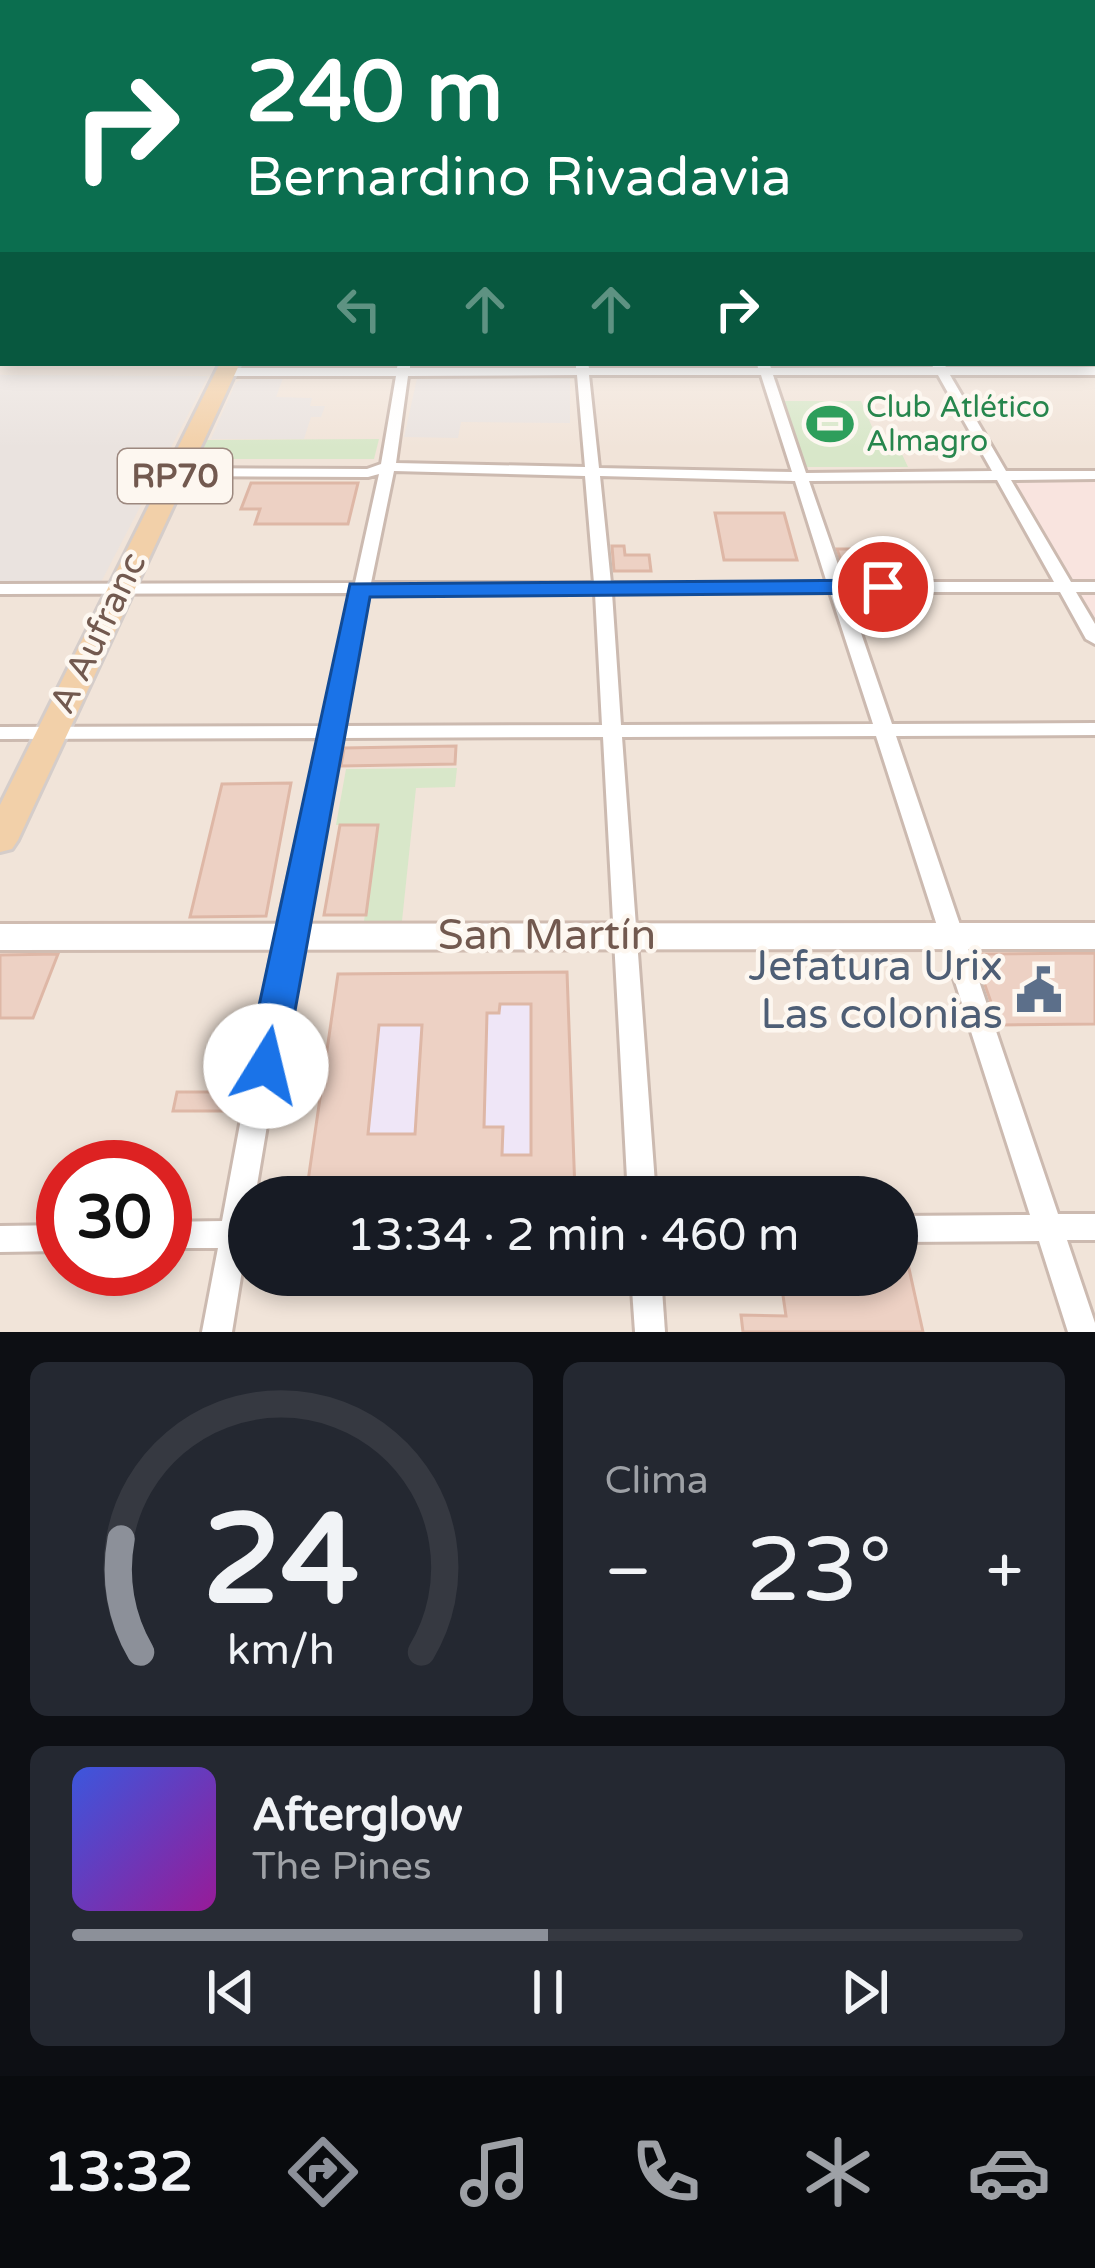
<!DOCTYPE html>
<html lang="es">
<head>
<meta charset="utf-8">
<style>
  body { margin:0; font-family:"Varela Round",sans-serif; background:#242831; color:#f1f3f6; height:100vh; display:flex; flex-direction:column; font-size:45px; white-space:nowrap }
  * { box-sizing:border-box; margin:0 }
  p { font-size:39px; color:#9ea1a6 }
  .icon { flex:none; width:66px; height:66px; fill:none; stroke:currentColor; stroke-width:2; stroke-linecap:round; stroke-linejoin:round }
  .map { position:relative; height:1332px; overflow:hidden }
  .details { display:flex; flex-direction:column; gap:30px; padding:30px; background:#0d0f14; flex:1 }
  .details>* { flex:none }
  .banner { position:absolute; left:0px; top:0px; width:1095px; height:366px; box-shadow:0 6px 18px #0003; background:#0b6e4f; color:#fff; overflow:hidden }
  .speed { position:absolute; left:36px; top:1140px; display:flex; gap:24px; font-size:60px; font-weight:700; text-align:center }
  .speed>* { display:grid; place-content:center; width:156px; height:156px; border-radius:50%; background:#171b24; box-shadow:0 6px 18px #0003; line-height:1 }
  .speed .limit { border:18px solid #d22; background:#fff; color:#111 }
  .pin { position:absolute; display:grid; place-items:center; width:102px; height:102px; color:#fff; margin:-51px; border:6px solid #fff; border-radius:50%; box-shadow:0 3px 12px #0007 }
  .me { position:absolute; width:132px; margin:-66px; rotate:9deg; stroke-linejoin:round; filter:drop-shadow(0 0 9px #0008) }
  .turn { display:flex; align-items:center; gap:42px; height:252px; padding:0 48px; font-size:54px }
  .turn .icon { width:156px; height:156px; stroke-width:2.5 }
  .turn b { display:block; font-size:84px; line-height:102px }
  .lanes { display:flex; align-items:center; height:114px; padding:0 48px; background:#0003; justify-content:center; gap:60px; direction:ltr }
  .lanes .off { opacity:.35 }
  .big { font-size:90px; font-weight:600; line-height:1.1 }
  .details .widget { flex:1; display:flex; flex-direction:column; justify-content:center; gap:18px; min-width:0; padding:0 42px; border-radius:18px; background:#242831 }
  .details .dial { align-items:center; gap:0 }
  .dial svg { height:312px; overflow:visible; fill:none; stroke:#363941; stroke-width:7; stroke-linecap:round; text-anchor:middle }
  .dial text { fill:#f1f3f6; stroke:none }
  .song { display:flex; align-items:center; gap:36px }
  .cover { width:144px; height:144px; border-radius:18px; background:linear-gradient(135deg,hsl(230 70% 55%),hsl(300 70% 35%)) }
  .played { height:12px; border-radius:6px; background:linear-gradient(90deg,#8c9099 50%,#363941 50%) }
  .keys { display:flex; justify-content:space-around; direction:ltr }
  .heat { display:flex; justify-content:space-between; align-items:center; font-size:66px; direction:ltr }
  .details .tiles { flex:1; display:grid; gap:30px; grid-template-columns:1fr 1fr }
  .widget:last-child { grid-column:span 2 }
  .trip { position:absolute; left:228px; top:1176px; width:690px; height:120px; border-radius:60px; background:#171b24; box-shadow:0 6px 18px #0003; font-weight:600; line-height:120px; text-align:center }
  .tabs { display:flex; height:192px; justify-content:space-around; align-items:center; background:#090b0e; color:#9ea1a6 }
  .tabs .icon { width:84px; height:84px }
  .tabs .selected { color:#8c9099 }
  .tabs b { font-size:54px; color:#f1f3f6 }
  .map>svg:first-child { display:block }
</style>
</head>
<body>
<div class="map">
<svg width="1095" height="1332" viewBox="0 0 1095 1332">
  <rect width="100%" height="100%" fill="#faf2ea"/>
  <path fill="#f1e4d9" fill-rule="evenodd" d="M0,261L3,363H1092L1095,261V1332H0ZM63,1167H165V1269H63ZM249,1197H897V1275H249Z"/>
  <path fill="#f9e4df" d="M1001,476H1095V638Z"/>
  <g fill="#eae3df">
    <path d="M418,374L570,375V423L461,422L458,438L404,437Z"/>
    <path d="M0,375L208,376L100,584H0Z"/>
    <path d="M245,378H283L276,397L312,398L310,406H325L321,417H311L304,439H211L236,382Z"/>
  </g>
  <path fill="#efe6f7" d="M567,972L575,1192L306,1195L338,975Z"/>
  <g fill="#d8e7c9">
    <path d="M781,401H861L881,448H899L908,467H803Z"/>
    <path d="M379,439L374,459H192L201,440Z"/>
    <path d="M457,768L455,787L416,788L402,921H364L378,825H336L346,769Z"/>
  </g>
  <g fill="#edd1c4" stroke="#deb7a6" stroke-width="3" fill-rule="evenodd">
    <path d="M251,483H358L348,524H255L260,509H241Z"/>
    <path d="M715,513H784L797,560H724Z"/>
    <path d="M612,546H624L625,555H649L651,571H614Z"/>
    <path d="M837,549H878L887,574L845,573Z"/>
    <path d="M456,746L455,764L341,766L344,748Z"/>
    <path d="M291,783L266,916L190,917L222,784Z"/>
    <path d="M340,825H378L366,915H324Z"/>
    <path d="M1095,953V1024L999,1025L974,954Z"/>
    <path d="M58,954L33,1018H0V955Z"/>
    <path d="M567,972L575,1192L306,1195L338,974ZM500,1004H531V1155H502L503,1127H484L487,1013H499ZM379,1025H422L415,1134H368Z"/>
    <path d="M177,1092H227L223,1111H173Z"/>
    <path d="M897,1246H904L923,1332H743L741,1315L786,1316L780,1275H897Z"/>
  </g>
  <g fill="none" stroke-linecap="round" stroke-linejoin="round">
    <defs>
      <g id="street">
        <rect x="1092" y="297" width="3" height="6"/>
        <path d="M398,363H410V368H576V363H588L589,368H758L757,363H769L771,368L933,367L931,363H943L946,367H1095V375H950L1006,471H1095V479L1011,480L1071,582H1095V592H1076L1095,624V644L1086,639L1060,592H847L892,724L1095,723V735L896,736L1058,1214H1095V1240H1067L1095,1323V1332H1068L1039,1241L897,1242V1216L1030,1215L876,736L622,737L656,1197H628L603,737L339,738L298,941L255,1197H249V1245L246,1246L232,1332H202L218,1248H165V1222L222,1221L274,941L320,738L0,739V727L323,726L352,593L0,594V584L355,583L379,474L368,477L177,476L170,472L177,468L367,469L381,464L396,376H226L220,372L226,368H397ZM577,375L585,467L396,463L408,376ZM589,375H761L792,472L599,468ZM773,375H938L992,471L806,473ZM394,471L585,476L594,583H371ZM600,476L795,481L827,583H611ZM997,480L1054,582H844L809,481ZM830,592L873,724L621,725L612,593ZM369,593H595L602,725L342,726Z"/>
        <path d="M63,1225V1251L0,1252V1226Z"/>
        <path d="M631,1275H661L665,1332H635Z"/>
      </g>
      <path id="secondary" d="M958,923H1095V949L0,950V924Z"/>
      <path id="primary" d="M220,363H240L18,840L12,849L0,852V805Z"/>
    </defs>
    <use href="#street" stroke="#ccbab0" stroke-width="6"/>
    <use href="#secondary" stroke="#d0bcb1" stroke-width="6"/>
    <use href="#primary" stroke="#d5cdca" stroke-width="6"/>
    <use href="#street" fill="#fff" fill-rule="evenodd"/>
    <use href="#secondary" fill="#fff" fill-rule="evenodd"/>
    <use href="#primary" fill="#f2d0a9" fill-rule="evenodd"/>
  </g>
  <linearGradient id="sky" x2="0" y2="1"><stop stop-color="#98c6e6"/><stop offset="0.58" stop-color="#fdf9f6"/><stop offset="1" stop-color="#fdf9f6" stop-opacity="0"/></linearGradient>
  <rect width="1095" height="448" fill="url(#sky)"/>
  <path fill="#1a73e8" stroke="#114b97" stroke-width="3" d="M883,580L896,587L892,593L370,597L285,1066L279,1078L266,1082L252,1078L246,1066L350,584Z"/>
  <defs>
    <symbol id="stadium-bare" viewBox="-9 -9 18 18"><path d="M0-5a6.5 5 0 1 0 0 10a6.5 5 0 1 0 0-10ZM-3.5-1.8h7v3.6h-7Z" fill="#2e9e5b" stroke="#fdf7f0" stroke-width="2.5" paint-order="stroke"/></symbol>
    <symbol id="civic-bare" viewBox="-9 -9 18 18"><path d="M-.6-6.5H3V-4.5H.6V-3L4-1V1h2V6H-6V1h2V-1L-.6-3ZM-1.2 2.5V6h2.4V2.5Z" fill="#5c6f8a" stroke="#fdf7f0" stroke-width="2.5" paint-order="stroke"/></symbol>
  </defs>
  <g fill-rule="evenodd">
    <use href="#stadium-bare" x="797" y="391" width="66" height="66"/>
    <use href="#civic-bare" x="1006" y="957" width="66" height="66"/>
  </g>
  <g text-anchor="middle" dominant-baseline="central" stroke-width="9" stroke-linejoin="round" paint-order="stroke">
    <g font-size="30" fill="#27864d" stroke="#fdf7f0" text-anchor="start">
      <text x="866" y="407">Club Atlético<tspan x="866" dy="34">Almagro</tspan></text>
    </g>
    <rect fill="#fdf7f0" stroke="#9c887f" stroke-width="3" x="118" y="449" width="114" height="54" rx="9"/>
    <g font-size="33" font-weight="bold" fill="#72594f">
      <text x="175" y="476">RP70</text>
    </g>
    <g font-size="36" fill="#72594f" stroke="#fdf7f0">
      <text transform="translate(98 633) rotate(-64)">A Aufranc</text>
    </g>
    <g font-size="42" fill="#72594f" stroke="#fdf7f0">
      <text x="547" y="935">San Martín</text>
    </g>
    <g font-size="42" fill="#4e5e75" stroke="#fdf7f0" text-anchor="end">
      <text x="1003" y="966">Jefatura Urix<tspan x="1003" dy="48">Las colonias</tspan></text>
    </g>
  </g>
</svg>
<div class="speed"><div class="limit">30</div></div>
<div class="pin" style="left:883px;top:587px;background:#d93025"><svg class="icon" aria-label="arrive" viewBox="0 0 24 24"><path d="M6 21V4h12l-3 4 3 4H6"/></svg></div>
<svg class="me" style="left:266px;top:1066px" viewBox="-20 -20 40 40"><circle r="19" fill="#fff"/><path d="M0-13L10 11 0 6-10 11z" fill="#1a73e8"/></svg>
<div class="trip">13:34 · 2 min · 460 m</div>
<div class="banner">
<div class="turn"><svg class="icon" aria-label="right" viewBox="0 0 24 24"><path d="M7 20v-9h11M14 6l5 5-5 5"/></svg><div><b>240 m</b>Bernardino Rivadavia</div></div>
<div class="lanes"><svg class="icon off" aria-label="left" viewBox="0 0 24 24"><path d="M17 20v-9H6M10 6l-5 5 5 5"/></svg><svg class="icon off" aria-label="ahead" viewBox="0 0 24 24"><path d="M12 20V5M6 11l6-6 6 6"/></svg><svg class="icon off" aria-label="ahead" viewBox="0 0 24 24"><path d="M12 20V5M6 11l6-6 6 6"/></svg><svg class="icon" aria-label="right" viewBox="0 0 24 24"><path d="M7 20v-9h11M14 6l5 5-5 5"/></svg></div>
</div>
</div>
<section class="details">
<div class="tiles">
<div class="widget dial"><svg viewBox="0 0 100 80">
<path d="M14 69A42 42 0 1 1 86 69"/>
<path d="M14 69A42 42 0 0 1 9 40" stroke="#8c9099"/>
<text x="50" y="56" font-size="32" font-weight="700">24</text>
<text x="50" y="72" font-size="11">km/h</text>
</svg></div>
<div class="widget"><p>Clima</p>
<div class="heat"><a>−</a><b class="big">23°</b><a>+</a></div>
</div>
<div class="widget">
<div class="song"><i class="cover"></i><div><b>Afterglow</b><p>The Pines</p></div></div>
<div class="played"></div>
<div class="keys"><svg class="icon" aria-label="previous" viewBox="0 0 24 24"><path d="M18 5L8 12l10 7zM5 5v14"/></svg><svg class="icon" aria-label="pause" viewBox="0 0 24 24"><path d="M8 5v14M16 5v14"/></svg><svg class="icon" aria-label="next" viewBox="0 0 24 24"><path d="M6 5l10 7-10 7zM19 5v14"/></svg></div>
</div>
</div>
</section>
<nav class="tabs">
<b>13:32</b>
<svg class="icon selected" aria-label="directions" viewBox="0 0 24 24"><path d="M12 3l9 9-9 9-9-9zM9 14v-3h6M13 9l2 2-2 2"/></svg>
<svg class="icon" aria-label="music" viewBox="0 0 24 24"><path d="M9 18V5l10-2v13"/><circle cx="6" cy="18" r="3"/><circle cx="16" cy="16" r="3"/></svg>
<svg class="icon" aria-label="phone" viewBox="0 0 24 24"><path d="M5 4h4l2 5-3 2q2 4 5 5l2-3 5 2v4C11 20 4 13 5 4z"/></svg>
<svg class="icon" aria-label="climate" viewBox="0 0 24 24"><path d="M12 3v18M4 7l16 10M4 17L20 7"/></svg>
<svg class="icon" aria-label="car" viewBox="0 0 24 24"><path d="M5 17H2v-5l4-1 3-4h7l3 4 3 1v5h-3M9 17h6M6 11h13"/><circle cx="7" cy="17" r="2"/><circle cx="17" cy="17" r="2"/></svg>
</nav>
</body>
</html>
